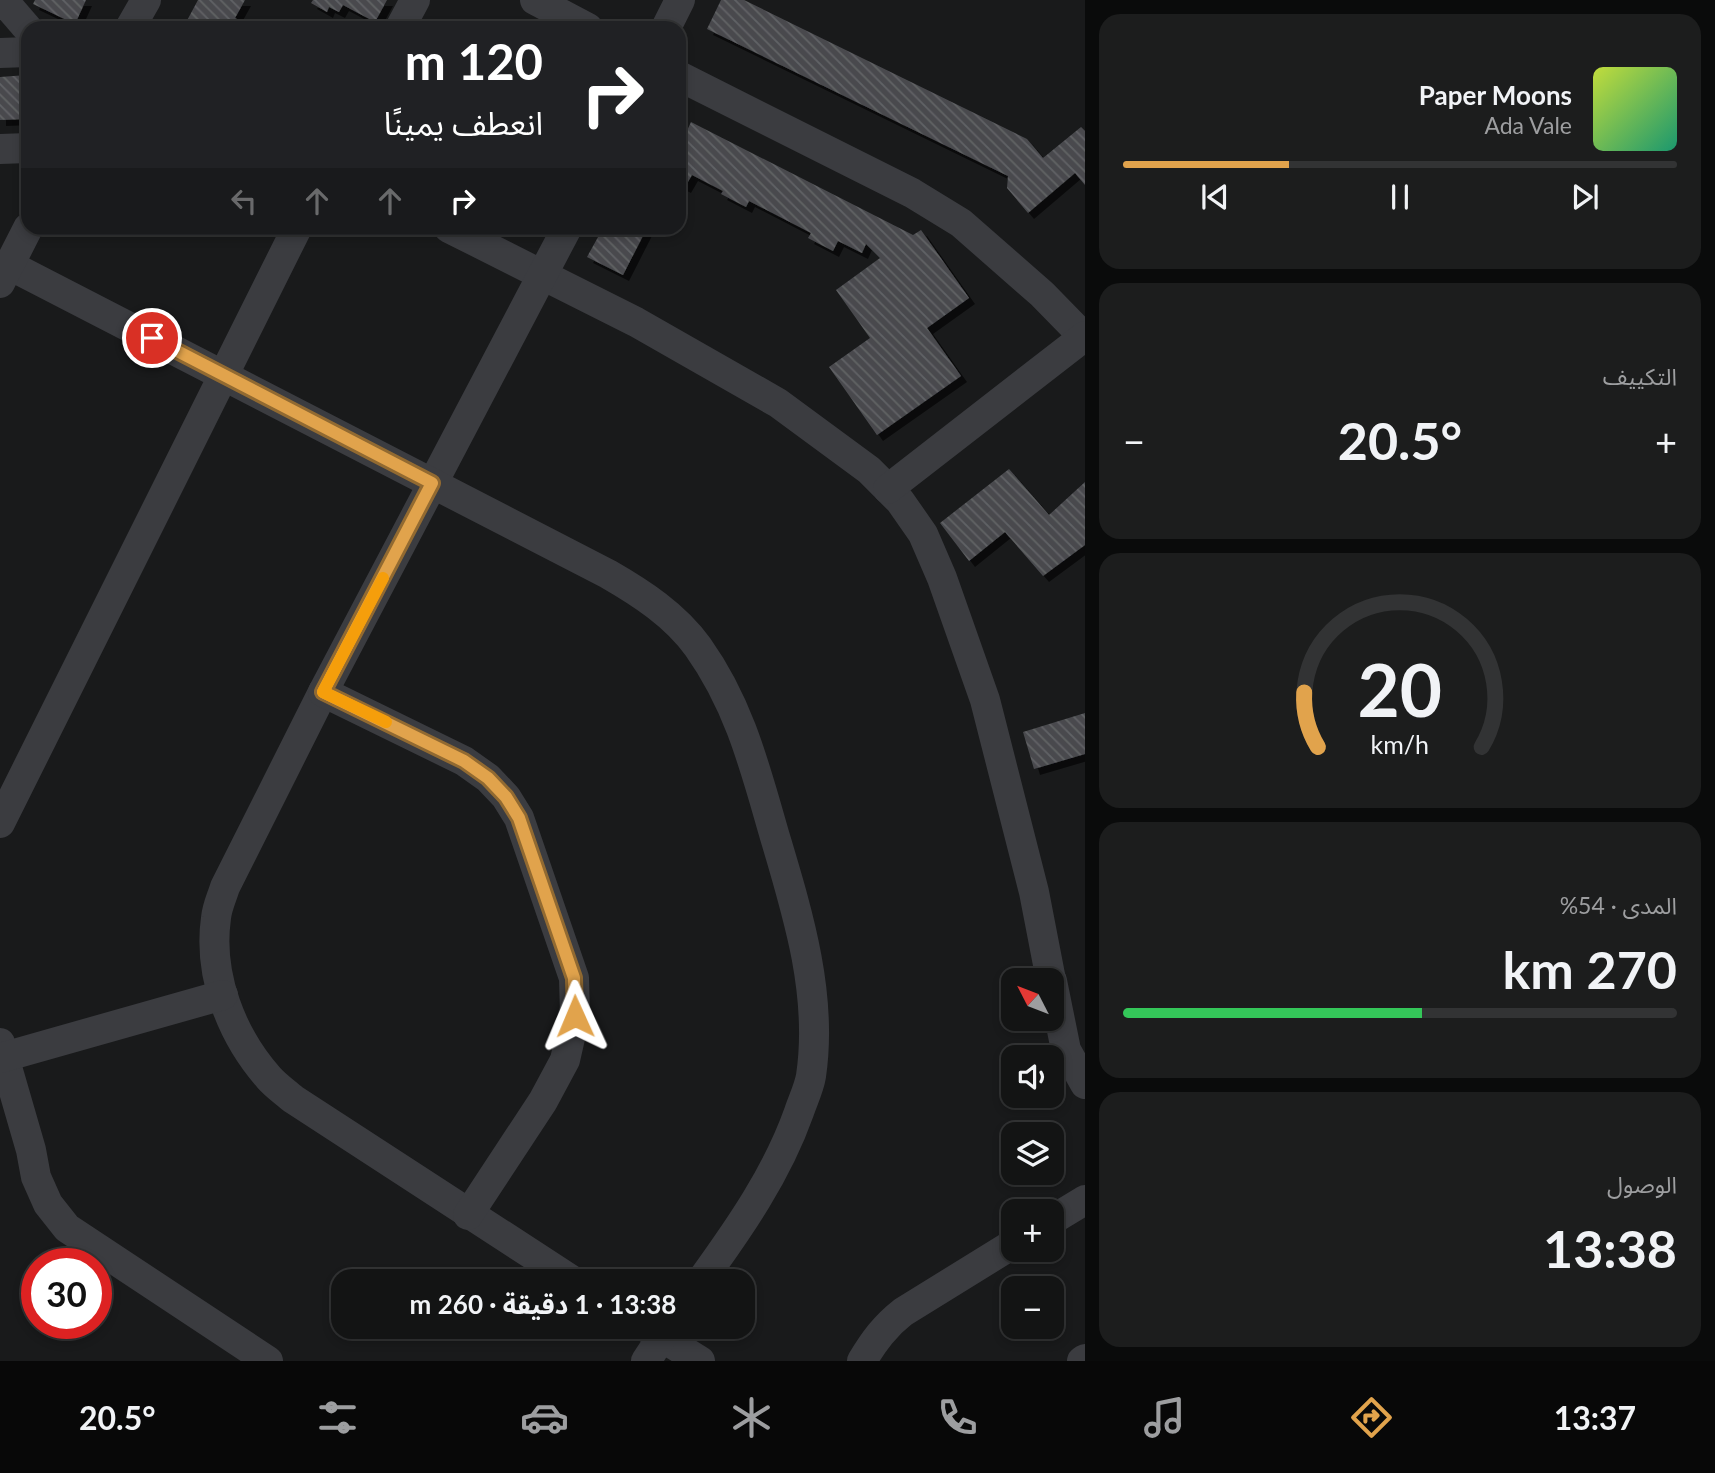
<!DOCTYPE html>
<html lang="ar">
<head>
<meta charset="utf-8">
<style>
  body { margin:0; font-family:Lato,"Noto Sans Arabic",sans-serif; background:#1c1d1d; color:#f1f3f6; direction:rtl; height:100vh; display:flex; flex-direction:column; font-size:26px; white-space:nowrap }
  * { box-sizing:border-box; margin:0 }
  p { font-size:23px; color:#9d9ea0 }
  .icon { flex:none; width:38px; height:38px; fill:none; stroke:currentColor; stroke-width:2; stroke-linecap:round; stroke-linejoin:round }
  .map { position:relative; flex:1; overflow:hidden; direction:ltr }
  .drawer { display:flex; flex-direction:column; gap:14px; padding:14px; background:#0a0b0b; width:630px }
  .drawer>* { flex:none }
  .hud { position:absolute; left:21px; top:21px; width:665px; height:214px; border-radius:21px; box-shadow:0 4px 10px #0003,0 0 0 2px #323334; direction:rtl; background:#202124; color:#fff; overflow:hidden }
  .needle { width:46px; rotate:312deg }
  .controls { position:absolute; left:1001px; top:968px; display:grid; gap:14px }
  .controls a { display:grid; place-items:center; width:63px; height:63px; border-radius:14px; background:#131414; box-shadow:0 4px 10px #0003,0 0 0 2px #323334; font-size:35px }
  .speed { position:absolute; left:21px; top:1248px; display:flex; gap:14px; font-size:35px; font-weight:700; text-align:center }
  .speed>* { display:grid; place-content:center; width:91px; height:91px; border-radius:50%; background:#131414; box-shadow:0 4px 10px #0003,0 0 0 2px #323334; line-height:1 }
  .speed .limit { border:10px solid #d22; background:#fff; color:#111 }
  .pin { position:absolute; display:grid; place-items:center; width:60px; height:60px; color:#fff; margin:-30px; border:4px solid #fff; border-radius:50%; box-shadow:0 2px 7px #0007 }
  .me { position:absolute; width:77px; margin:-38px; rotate:359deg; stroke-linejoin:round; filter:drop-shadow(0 0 5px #0008) }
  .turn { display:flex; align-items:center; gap:24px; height:147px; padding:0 28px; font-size:32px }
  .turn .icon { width:91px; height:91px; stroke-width:2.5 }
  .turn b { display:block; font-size:49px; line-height:60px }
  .lanes { display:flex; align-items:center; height:66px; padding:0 28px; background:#0003; justify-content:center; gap:35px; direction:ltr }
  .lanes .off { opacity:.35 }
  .big { font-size:52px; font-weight:700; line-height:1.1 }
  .drawer .card { flex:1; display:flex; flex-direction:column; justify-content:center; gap:10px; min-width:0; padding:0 24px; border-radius:21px; background:#1c1d1d }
  .drawer .dial { align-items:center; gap:0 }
  .dial svg { height:182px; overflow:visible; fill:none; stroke:#323334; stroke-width:7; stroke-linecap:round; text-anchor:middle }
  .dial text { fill:#f1f3f6; stroke:none }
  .song { display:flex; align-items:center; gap:21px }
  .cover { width:84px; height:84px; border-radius:10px; background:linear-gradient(135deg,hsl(70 70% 55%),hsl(160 70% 35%)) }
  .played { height:7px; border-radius:4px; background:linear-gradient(90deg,#e1a34c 30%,#323334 30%) }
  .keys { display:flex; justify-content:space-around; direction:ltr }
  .heat { display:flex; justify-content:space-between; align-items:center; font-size:38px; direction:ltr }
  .charge { height:10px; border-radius:5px; background:linear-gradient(90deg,#34c759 54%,#323334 0) }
  .trip { position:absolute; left:331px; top:1269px; width:424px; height:70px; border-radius:21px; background:#131414; box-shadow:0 4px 10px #0003,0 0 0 2px #323334; font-weight:700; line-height:70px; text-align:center; direction:rtl }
  .tabs { display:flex; height:112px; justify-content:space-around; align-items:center; background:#080808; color:#9d9ea0 }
  .tabs .icon { width:49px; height:49px }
  .tabs .active { color:#e1a34c }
  .tabs b { font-size:32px; color:#f1f3f6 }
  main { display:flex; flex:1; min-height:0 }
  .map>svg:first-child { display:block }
</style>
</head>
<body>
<main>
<section class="drawer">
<div class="card">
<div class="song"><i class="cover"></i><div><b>Paper Moons</b><p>Ada Vale</p></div></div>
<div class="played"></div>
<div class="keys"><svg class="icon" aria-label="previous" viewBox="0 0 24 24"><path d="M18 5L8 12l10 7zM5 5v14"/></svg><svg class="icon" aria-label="pause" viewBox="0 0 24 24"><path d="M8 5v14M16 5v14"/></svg><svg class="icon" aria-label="next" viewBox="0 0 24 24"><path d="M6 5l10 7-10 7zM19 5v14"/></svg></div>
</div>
<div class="card"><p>التكييف</p>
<div class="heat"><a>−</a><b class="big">20.5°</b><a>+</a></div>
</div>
<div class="card dial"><svg viewBox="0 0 100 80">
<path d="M14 69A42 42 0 1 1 86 69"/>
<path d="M14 69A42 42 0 0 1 8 45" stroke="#e1a34c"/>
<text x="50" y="56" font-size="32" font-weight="700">20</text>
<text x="50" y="72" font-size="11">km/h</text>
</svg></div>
<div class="card"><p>المدى · 54%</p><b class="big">270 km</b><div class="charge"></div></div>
<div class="card"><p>الوصول</p><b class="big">13:38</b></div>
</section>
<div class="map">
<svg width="1085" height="1361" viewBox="0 0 1085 1361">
  <defs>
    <pattern id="building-back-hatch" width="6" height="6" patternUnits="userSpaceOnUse" patternTransform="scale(1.75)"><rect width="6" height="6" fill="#494a4e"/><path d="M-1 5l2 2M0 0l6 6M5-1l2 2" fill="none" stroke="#616265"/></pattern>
    <filter id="shadow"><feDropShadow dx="6" dy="6" stdDeviation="0" flood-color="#0009"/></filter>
  </defs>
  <rect width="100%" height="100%" fill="#191a1b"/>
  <g fill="url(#building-back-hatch)" filter="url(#shadow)">
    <path d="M35,0H86L75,24L33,4Z"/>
    <path d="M198,0H245L235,18L249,25L247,28H183Z"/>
    <path d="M313,0H387L375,22L343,5L339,12L329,7L327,12L311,3Z"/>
    <path d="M721,0H744L1027,139L1043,158L1081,127L1085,131V185L1075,173L1028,213L1007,188L1008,176L707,29Z"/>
    <path d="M27,75L28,119L0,120V77Z"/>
    <path d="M691,122L913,235L921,230L969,298L927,328L961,376L877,435L829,367L870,338L836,290L880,258L866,244L862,253L838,241L833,251L808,238L811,233L749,201L746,207L721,194L723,191L692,175L685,187L679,184V132L685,135Z"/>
    <path d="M603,228H647L623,275L587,257Z"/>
    <path d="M1009,469L1049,515L1085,482V545L1043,576L1005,532L969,561L940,523Z"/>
    <path d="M1085,713V754L1034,769L1023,732Z"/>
  </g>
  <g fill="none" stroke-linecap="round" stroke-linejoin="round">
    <g stroke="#3b3c40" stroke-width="30">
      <path d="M3,0L28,29"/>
      <path d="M535,0L588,28"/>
      <path d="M130,28L146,0"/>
      <path d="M400,28L415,0"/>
      <path d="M666,28L680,0"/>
      <path d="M0,53L28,52"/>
      <path d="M679,76L912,193L961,223L1042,294L1085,338"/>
      <path d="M0,149L28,148"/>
      <path d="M449,228L636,322L778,403L869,470L900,501L923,534L942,578L985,700L1034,892L1051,980"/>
      <path d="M567,228L323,692L225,887C222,897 217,907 216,918C208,975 231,1035 269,1078C276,1086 285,1092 293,1099L573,1281"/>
      <path d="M9,265L608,574C641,593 675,615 698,647C740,706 755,768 775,837C798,914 823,995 811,1076C809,1088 803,1100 799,1112C777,1174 740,1227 701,1281"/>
      <path d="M0,283L28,228"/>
      <path d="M888,489L1085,336"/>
      <path d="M323,692L464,761L488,778L506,797L519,818L574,978L575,1016L565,1060L543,1101L468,1215"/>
      <path d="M0,823L297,228"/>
      <path d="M1052,981L1066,1050L1085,1084"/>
      <path d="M0,1043L31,1150L36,1177L48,1204L67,1228L268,1361"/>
      <path d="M0,1058L223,995"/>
      <path d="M1052,1220L1085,1200"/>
      <path d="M644,1326L700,1361"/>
      <path d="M646,1361L669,1326"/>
      <path d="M862,1361C874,1341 885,1326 903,1312L1013,1244"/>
      <path d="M1082,1361L1085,1359"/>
    </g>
  </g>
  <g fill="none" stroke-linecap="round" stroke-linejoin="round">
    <defs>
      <path id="route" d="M152,338L432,483L323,692L464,761L488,778L506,797L519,818L574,978L575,1016"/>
    </defs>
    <use href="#route" stroke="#926a31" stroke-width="18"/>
    <use href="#route" stroke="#e1a34c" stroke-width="12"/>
    <path stroke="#f59e0b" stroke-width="12" d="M383,578L323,692L386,722"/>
  </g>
</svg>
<div class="controls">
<a><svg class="needle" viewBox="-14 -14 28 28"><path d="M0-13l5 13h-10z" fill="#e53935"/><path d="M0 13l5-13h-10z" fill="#9d9ea0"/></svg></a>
<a><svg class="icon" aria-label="sound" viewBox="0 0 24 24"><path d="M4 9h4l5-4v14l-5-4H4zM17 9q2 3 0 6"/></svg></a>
<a><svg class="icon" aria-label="layers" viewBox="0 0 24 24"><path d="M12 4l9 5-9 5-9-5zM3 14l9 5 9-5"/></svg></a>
<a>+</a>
<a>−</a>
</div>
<div class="speed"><div class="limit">30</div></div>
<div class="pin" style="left:152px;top:338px;background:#d93025"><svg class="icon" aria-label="arrive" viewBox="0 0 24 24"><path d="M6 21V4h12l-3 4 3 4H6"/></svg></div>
<svg class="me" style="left:575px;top:1016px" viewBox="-20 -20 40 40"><path d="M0-17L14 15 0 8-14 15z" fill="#e1a34c" stroke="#fff" stroke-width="4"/></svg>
<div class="trip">13:38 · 1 دقيقة · 260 m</div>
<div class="hud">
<div class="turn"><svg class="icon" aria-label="right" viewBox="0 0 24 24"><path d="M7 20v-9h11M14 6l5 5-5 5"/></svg><div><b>120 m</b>انعطف يمينًا</div></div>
<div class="lanes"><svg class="icon off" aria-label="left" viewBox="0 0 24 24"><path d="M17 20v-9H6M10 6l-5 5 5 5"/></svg><svg class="icon off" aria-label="ahead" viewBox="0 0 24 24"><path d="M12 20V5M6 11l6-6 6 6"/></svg><svg class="icon off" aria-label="ahead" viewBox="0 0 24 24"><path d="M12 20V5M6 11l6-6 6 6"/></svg><svg class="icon" aria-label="right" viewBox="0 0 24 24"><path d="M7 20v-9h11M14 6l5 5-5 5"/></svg></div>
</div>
</div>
</main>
<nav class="tabs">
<b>13:37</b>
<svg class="icon active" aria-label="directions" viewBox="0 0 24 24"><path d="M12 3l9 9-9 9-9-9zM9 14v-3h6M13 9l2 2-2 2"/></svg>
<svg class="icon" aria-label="music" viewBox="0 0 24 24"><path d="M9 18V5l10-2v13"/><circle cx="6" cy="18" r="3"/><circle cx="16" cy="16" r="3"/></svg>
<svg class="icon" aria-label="phone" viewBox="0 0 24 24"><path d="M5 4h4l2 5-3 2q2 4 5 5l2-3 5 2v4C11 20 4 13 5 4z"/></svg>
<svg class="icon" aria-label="climate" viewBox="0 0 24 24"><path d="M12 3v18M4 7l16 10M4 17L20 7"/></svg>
<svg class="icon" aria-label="car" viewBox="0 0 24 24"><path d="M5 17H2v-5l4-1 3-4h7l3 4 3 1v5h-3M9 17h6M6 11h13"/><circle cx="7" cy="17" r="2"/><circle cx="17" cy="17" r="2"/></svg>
<svg class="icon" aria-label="filters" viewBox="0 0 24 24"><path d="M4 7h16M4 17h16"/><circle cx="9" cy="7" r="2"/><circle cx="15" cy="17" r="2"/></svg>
<b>20.5°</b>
</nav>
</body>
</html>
